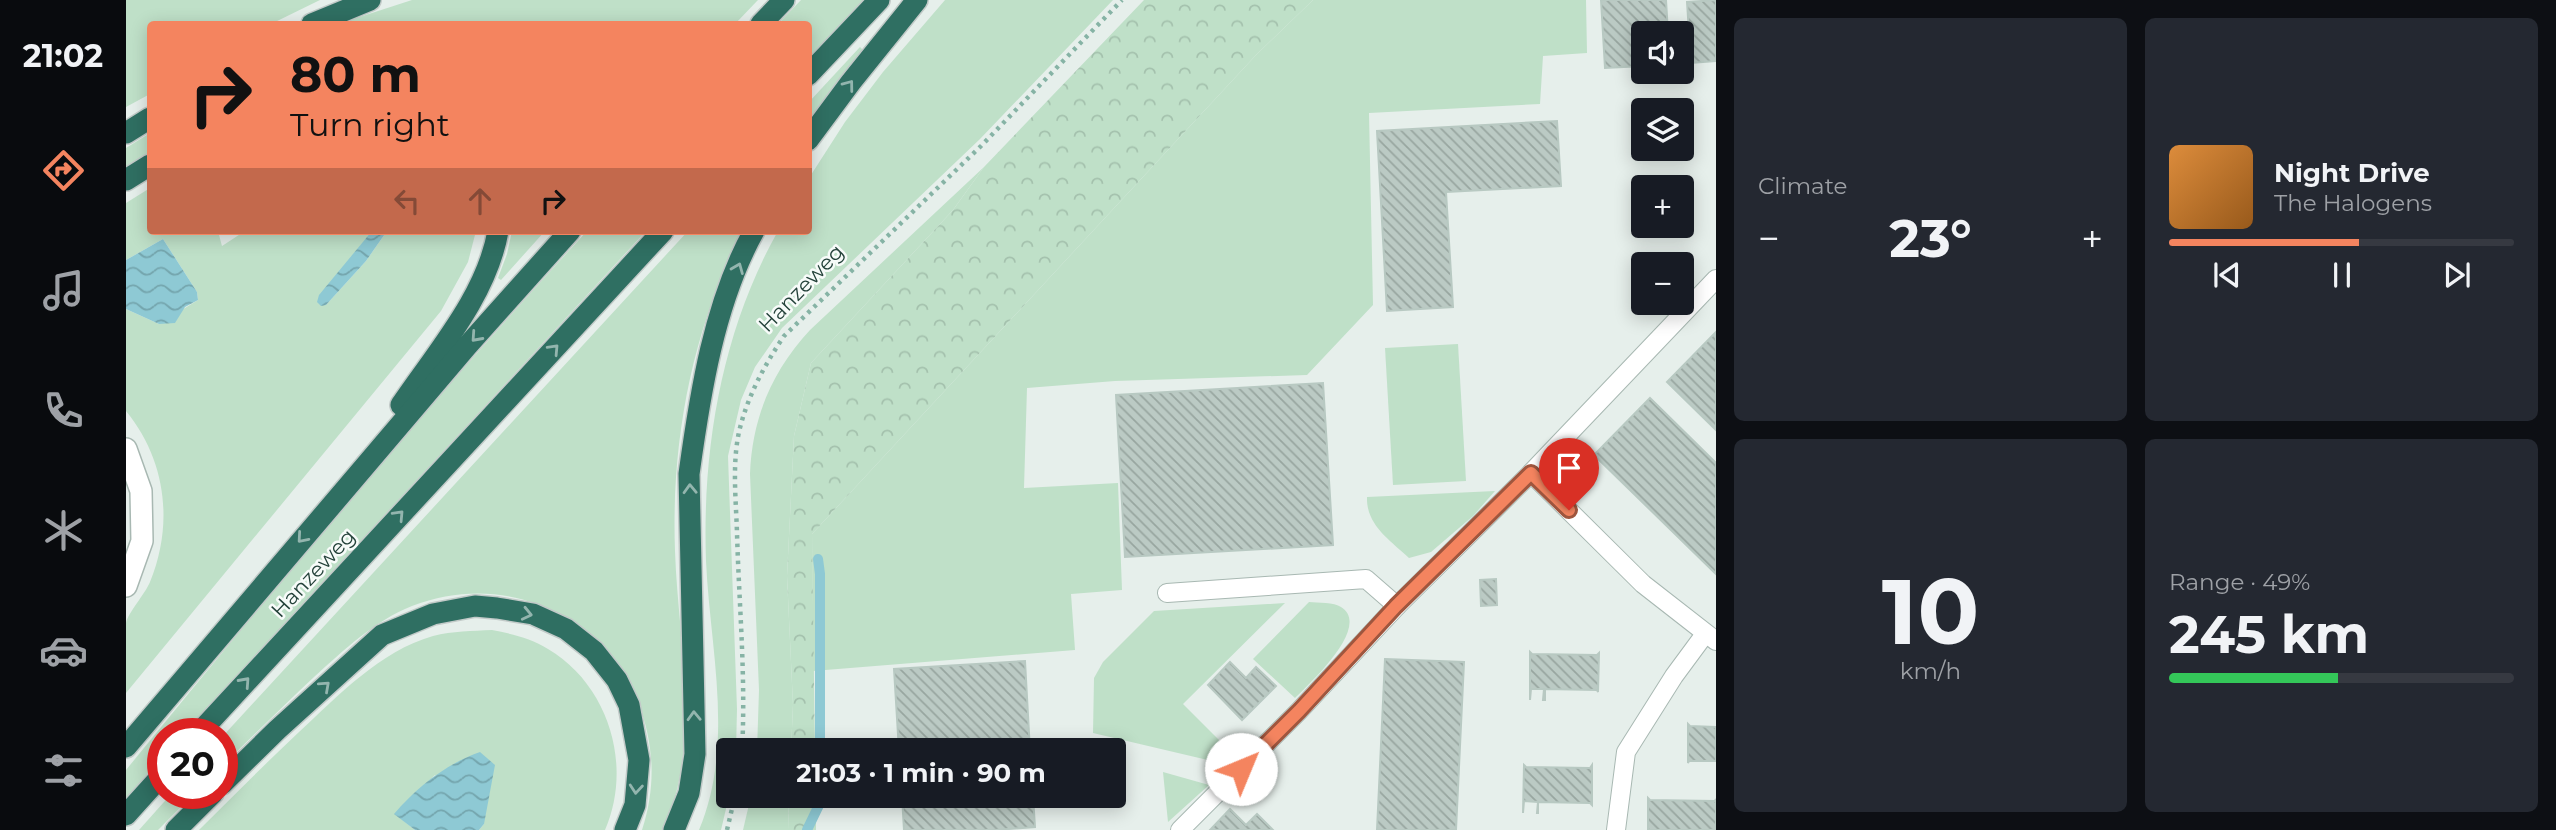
<!DOCTYPE html>
<html lang="en">
<head>
<meta charset="utf-8">
<style>
  body { margin:0; font-family:Montserrat,sans-serif; background:#242831; color:#f1f3f6; height:100vh; display:flex; flex-direction:column; font-size:26px; white-space:nowrap }
  * { box-sizing:border-box; margin:0 }
  p { font-size:23px; color:#9ea1a6 }
  .icon { flex:none; width:38px; height:38px; fill:none; stroke:currentColor; stroke-width:2; stroke-linecap:round; stroke-linejoin:round }
  .map { position:relative; flex:1; overflow:hidden }
  .sheet { display:flex; flex-direction:column; gap:18px; padding:18px; background:#0d0f14; width:840px }
  .sheet>* { flex:none }
  .top-card { position:absolute; left:21px; top:21px; width:665px; height:214px; border-radius:7px; box-shadow:0 4px 18px #0003; background:#f4845f; color:#111; overflow:hidden }
  .tools { position:absolute; left:1505px; top:21px; display:grid; gap:14px }
  .tools a { display:grid; place-items:center; width:63px; height:63px; border-radius:7px; background:#171b24; box-shadow:0 4px 18px #0003; font-size:35px }
  .speed { position:absolute; left:21px; top:718px; display:flex; gap:14px; font-size:35px; font-weight:700; text-align:center }
  .speed>* { display:grid; place-content:center; width:91px; height:91px; border-radius:50%; background:#171b24; box-shadow:0 4px 18px #0003; line-height:1 }
  .speed .limit { border:10px solid #d22; background:#fff; color:#111 }
  .pin { position:absolute; display:grid; place-items:center; width:60px; height:60px; color:#fff; margin:-72px -30px; border-radius:50% 50% 50% 0; rotate:-45deg; box-shadow:0 0 7px #0007 }
  .pin .icon { rotate:45deg }
  .me { position:absolute; width:77px; margin:-38px; rotate:45deg; stroke-linejoin:round; filter:drop-shadow(0 0 5px #0008) }
  .turn { display:flex; align-items:center; gap:24px; height:147px; padding:0 28px; font-size:32px }
  .turn .icon { width:91px; height:91px; stroke-width:2.5 }
  .turn b { display:block; font-size:49px; line-height:60px }
  .lanes { display:flex; align-items:center; height:66px; padding:0 28px; background:#0003; justify-content:center; gap:35px; direction:ltr }
  .lanes .off { opacity:.35 }
  .big { font-size:52px; font-weight:700; line-height:1.1 }
  .sheet .widget { flex:1; display:flex; flex-direction:column; justify-content:center; gap:10px; min-width:0; padding:0 24px; border-radius:10px; background:#242831 }
  .sheet .dial { align-items:center; gap:0 }
  .dial b { font-size:91px; line-height:1 }
  .song { display:flex; align-items:center; gap:21px }
  .cover { width:84px; height:84px; border-radius:10px; background:linear-gradient(135deg,hsl(30 70% 55%),hsl(30 70% 35%)) }
  .played { height:7px; border-radius:4px; background:linear-gradient(90deg,#f4845f 55%,#363941 55%) }
  .keys { display:flex; justify-content:space-around; direction:ltr }
  .heat { display:flex; justify-content:space-between; align-items:center; font-size:38px; direction:ltr }
  .charge { height:10px; border-radius:5px; background:linear-gradient(90deg,#34c759 49%,#363941 0) }
  .sheet .tiles { flex:1; display:grid; gap:18px; grid-template-columns:repeat(2,1fr) }
  .trip { position:absolute; left:590px; top:738px; width:410px; height:70px; border-radius:7px; background:#171b24; box-shadow:0 4px 18px #0003; font-weight:700; line-height:70px; text-align:center }
  main { display:flex; flex:1; min-height:0 }
  .dock { display:flex; flex-direction:column; width:126px; justify-content:space-around; align-items:center; background:#090b0e; color:#9ea1a6 }
  .dock .icon { width:49px; height:49px }
  .dock .current { color:#f4845f }
  .dock b { font-size:32px; color:#f1f3f6 }
  .map>svg:first-child { display:block }
</style>
</head>
<body>
<main>
<nav class="dock">
<b>21:02</b>
<svg class="icon current" aria-label="directions" viewBox="0 0 24 24"><path d="M12 3l9 9-9 9-9-9zM9 14v-3h6M13 9l2 2-2 2"/></svg>
<svg class="icon" aria-label="music" viewBox="0 0 24 24"><path d="M9 18V5l10-2v13"/><circle cx="6" cy="18" r="3"/><circle cx="16" cy="16" r="3"/></svg>
<svg class="icon" aria-label="phone" viewBox="0 0 24 24"><path d="M5 4h4l2 5-3 2q2 4 5 5l2-3 5 2v4C11 20 4 13 5 4z"/></svg>
<svg class="icon" aria-label="climate" viewBox="0 0 24 24"><path d="M12 3v18M4 7l16 10M4 17L20 7"/></svg>
<svg class="icon" aria-label="car" viewBox="0 0 24 24"><path d="M5 17H2v-5l4-1 3-4h7l3 4 3 1v5h-3M9 17h6M6 11h13"/><circle cx="7" cy="17" r="2"/><circle cx="17" cy="17" r="2"/></svg>
<svg class="icon" aria-label="filters" viewBox="0 0 24 24"><path d="M4 7h16M4 17h16"/><circle cx="9" cy="7" r="2"/><circle cx="15" cy="17" r="2"/></svg>
</nav>
<div class="map">
<svg width="1590" height="830" viewBox="0 0 1590 830">
  <defs>
    <pattern id="forest-crowns" width="20" height="18" patternUnits="userSpaceOnUse" patternTransform="scale(1.75)"><rect width="20" height="18" fill="#bfe0c8"/><path d="M2 6a3 3 0 1 1 6 0M12 15a3 3 0 1 1 6 0" fill="none" stroke="#a4c1ad"/></pattern>
    <pattern id="water-waves" width="16" height="10" patternUnits="userSpaceOnUse" patternTransform="scale(1.75)"><rect width="16" height="10" fill="#8ec9d4"/><path d="M0 5q4-4 8 0t8 0" fill="none" stroke="#74a5ad"/></pattern>
    <pattern id="building-back-hatch" width="6" height="6" patternUnits="userSpaceOnUse" patternTransform="scale(1.75)"><rect width="6" height="6" fill="#bbcac4"/><path d="M-1 5l2 2M0 0l6 6M5-1l2 2" fill="none" stroke="#98a6a0"/></pattern>
  </defs>
  <rect width="100%" height="100%" fill="#e6efeb"/>
  <g fill="#bfe0c8">
    <path d="M0,0H194L145,24H24V94L0,107Z"/>
    <path d="M286,0H632L609,24H212Z"/>
    <path d="M675,0H737L683,58L682,24H652Z"/>
    <path d="M819,0H987L854,139L656,328L629,367L615,400L602,456L611,709L610,751H602L603,796L595,830H573C609,744 584,650 580,561C576,448 596,330 652,231H682L683,178L719,122L757,72Z"/>
    <path d="M1187,0H1460L1461,53L1417,56L1414,104L1243,113L1247,305L1181,375L989,381L901,388L898,488L992,483L996,590L945,594L949,650L687,671L686,534L1130,55Z"/>
    <path d="M734,47L737,50L683,121V102Z"/>
    <path d="M24,133V153L0,168V148Z"/>
    <path d="M858,167L827,210L685,363L668,436L661,576L667,705L665,751H631L633,690L624,474C626,418 646,371 684,330Z"/>
    <path d="M24,188V231H99L93,235L96,246L119,231H246L200,305L240,261L261,231H350L342,262L315,311L0,693C0,676 0,638 0,623C2,613 19,594 24,582C48,523 40,460 0,411V309L33,324L72,300L71,292L37,239L0,260V203Z"/>
    <path d="M386,231H419L375,280L372,278L381,254Z"/>
    <path d="M461,231H520L58,733H37V756L0,798V770C149,587 301,405 461,231Z"/>
    <path d="M562,231H617C566,329 545,441 549,551C552,643 577,742 537,830H516C563,687 430,551 286,606C248,621 218,650 188,677C157,706 127,736 96,766V737Z"/>
    <path d="M1332,344L1340,481L1267,485L1259,348Z"/>
    <path d="M1369,491L1347,516L1305,552L1283,558C1264,540 1240,525 1241,497Z"/>
    <path d="M1183,602C1192,603 1208,602 1215,607C1246,626 1184,683 1169,698L1127,659Z"/>
    <path d="M1159,603L1057,704L1111,758L1103,765L967,733L968,678L977,662L1028,611Z"/>
    <path d="M366,630C386,634 405,638 422,649C483,685 507,766 479,830H353L358,824L309,775L269,814L289,830H73C106,797 139,764 173,732C212,696 254,651 307,636C327,631 346,631 366,630Z"/>
    <path d="M1037,772L1083,785L1042,822Z"/>
    <path d="M46,793H69L32,830H13Z"/>
    <path d="M625,796H663L662,830H617Z"/>
  </g>
  <g fill="url(#forest-crowns)">
    <path d="M1018,0H1187L1130,55L686,534L689,751H665L667,705L661,576L668,436L685,363L827,210L858,167Z"/>
    <path d="M663,796H690V830H662Z"/>
  </g>
  <g fill="url(#water-waves)">
    <path d="M246,231H261L240,261L200,305L195,306L191,302L193,295Z"/>
    <path d="M37,239L71,292L72,300L59,307L49,323L33,324L0,309V260Z"/>
    <path d="M354,752L369,765L358,824L353,830H289L268,814C291,787 320,764 354,752Z"/>
  </g>
  <g fill="none" stroke-linecap="round" stroke-linejoin="round">
    <g stroke="#8ec9d4" stroke-width="10">
      <path d="M692,559L694,574V751"/>
      <path d="M681,830L694,803V796"/>
    </g>
  </g>
  <g fill="url(#building-back-hatch)" stroke="#b8c9c2" stroke-width="2">
    <path d="M1475,0H1540L1542,33H1517V66L1479,68Z"/>
    <path d="M1590,0V61L1565,63L1561,2Z"/>
    <path d="M1431,121L1435,186L1320,192L1327,307L1261,311L1251,131Z"/>
    <path d="M1590,332V430L1541,382Z"/>
    <path d="M1197,383L1207,545L999,557L990,395Z"/>
    <path d="M1524,398L1590,463V574L1468,455Z"/>
    <path d="M1370,579L1371,605L1355,606L1354,580Z"/>
    <path d="M1404,652L1406,654L1471,655L1473,653L1472,692L1471,690L1419,689V700H1417L1418,689H1405L1404,700Z"/>
    <path d="M1259,659L1338,662L1330,830H1251Z"/>
    <path d="M899,661L904,751H773L768,669Z"/>
    <path d="M1104,662L1120,678L1130,667L1150,686L1116,720L1082,685Z"/>
    <path d="M1562,724L1564,726L1590,727V761H1563L1562,763Z"/>
    <path d="M1398,765L1400,767L1464,768L1466,765V805L1464,803L1412,802V813H1411L1412,802L1398,801L1397,813Z"/>
    <path d="M776,796H907L909,827L870,830H778Z"/>
    <path d="M1522,798L1524,800L1589,801L1590,799V830H1522Z"/>
    <path d="M1104,809L1120,825L1131,814L1147,830H1084Z"/>
  </g>
  <g fill="none" stroke-linecap="round" stroke-linejoin="round">
    <defs>
      <g id="lane">
        <path d="M1405,473L1517,584L1590,641"/>
        <path d="M1041,593L1240,579L1271,606"/>
        <path d="M1054,830L1173,711L1271,606L1405,473L1590,279"/>
        <path d="M1490,830L1500,752L1548,676L1579,634"/>
      </g>
      <path id="street" d="M0,449L15,491L16,541L0,586"/>
      <g id="highway">
        <path d="M186,24L244,0"/>
        <path d="M635,24L658,0"/>
        <path d="M682,75L753,0"/>
        <path d="M0,133L24,118"/>
        <path d="M682,140L725,82L791,0"/>
        <path d="M0,180L24,165"/>
        <path d="M275,405C311,352 361,295 372,231"/>
        <path d="M73,733L537,231"/>
        <path d="M0,747L342,345L444,231"/>
        <path d="M96,784L151,730L256,635L307,614L349,606L371,608L407,614L440,629L468,651L491,680L503,705L513,760L509,805L499,830"/>
        <path d="M0,815L37,774"/>
        <path d="M50,830L87,793"/>
        <path d="M548,830L563,793L569,754L563,474C574,394 588,303 628,231"/>
      </g>
    </defs>
    <use href="#lane" stroke="#a8b8b2" stroke-width="20"/>
    <use href="#street" stroke="#a8b8b2" stroke-width="24"/>
    <use href="#highway" stroke="#c2cac8" stroke-width="24"/>
    <g stroke="#86b3a5" stroke-width="4.5" stroke-dasharray="3.5 5" stroke-linecap="butt">
      <path d="M616,751C620,678 613,605 611,533C610,500 606,464 613,432C621,397 638,366 658,336L855,146L996,0"/>
      <path d="M601,830L609,796"/>
    </g>
    <use href="#lane" stroke="#fff" stroke-width="18"/>
    <use href="#street" stroke="#fff" stroke-width="21"/>
    <use href="#highway" stroke="#2f6f62" stroke-width="21"/>
  </g>
  <defs><path id="oneway-chevron" d="M-2-3.5L2.5 0L-2 3.5" fill="none" stroke-width="1.6" stroke-linecap="round" stroke-linejoin="round" transform="scale(1.75)"/></defs>
  <g stroke="#93b5ae">
    <use href="#oneway-chevron" transform="translate(723 85) rotate(-53)"/>
    <use href="#oneway-chevron" transform="translate(612 268) rotate(-68)"/>
    <use href="#oneway-chevron" transform="translate(350 337) rotate(132)"/>
    <use href="#oneway-chevron" transform="translate(428 349) rotate(-47)"/>
    <use href="#oneway-chevron" transform="translate(564 489) rotate(-92)"/>
    <use href="#oneway-chevron" transform="translate(273 515) rotate(-47)"/>
    <use href="#oneway-chevron" transform="translate(176 538) rotate(131)"/>
    <use href="#oneway-chevron" transform="translate(401 614) rotate(13)"/>
    <use href="#oneway-chevron" transform="translate(119 682) rotate(-48)"/>
    <use href="#oneway-chevron" transform="translate(199 686) rotate(-42)"/>
    <use href="#oneway-chevron" transform="translate(568 716) rotate(-92)"/>
    <use href="#oneway-chevron" transform="translate(510 789) rotate(95)"/>
  </g>
  <g fill="none" stroke-linecap="round" stroke-linejoin="round">
    <defs>
      <path id="route" d="M1115,769L1173,711L1270,606L1405,473L1443,510"/>
    </defs>
    <use href="#route" stroke="#9f563e" stroke-width="18"/>
    <use href="#route" stroke="#f4845f" stroke-width="12"/>
  </g>
  <g text-anchor="middle" dominant-baseline="central" stroke-width="5" stroke-linejoin="round" paint-order="stroke">
    <g font-size="21" fill="#24423a" stroke="#f7fbf9">
      <text transform="translate(675 288) rotate(-46)">Hanzeweg</text>
      <text transform="translate(187 573) rotate(-47)">Hanzeweg</text>
    </g>
  </g>
</svg>
<div class="tools">
<a><svg class="icon" aria-label="sound" viewBox="0 0 24 24"><path d="M4 9h4l5-4v14l-5-4H4zM17 9q2 3 0 6"/></svg></a>
<a><svg class="icon" aria-label="layers" viewBox="0 0 24 24"><path d="M12 4l9 5-9 5-9-5zM3 14l9 5 9-5"/></svg></a>
<a>+</a>
<a>−</a>
</div>
<div class="speed"><div class="limit">20</div></div>
<div class="pin" style="left:1443px;top:510px;background:#d93025"><svg class="icon" aria-label="arrive" viewBox="0 0 24 24"><path d="M6 21V4h12l-3 4 3 4H6"/></svg></div>
<svg class="me" style="left:1115px;top:769px" viewBox="-20 -20 40 40"><circle r="19" fill="#fff"/><path d="M0-13L10 11 0 6-10 11z" fill="#f4845f"/></svg>
<div class="trip">21:03 · 1 min · 90 m</div>
<div class="top-card">
<div class="turn"><svg class="icon" aria-label="right" viewBox="0 0 24 24"><path d="M7 20v-9h11M14 6l5 5-5 5"/></svg><div><b>80 m</b>Turn right</div></div>
<div class="lanes"><svg class="icon off" aria-label="left" viewBox="0 0 24 24"><path d="M17 20v-9H6M10 6l-5 5 5 5"/></svg><svg class="icon off" aria-label="ahead" viewBox="0 0 24 24"><path d="M12 20V5M6 11l6-6 6 6"/></svg><svg class="icon" aria-label="right" viewBox="0 0 24 24"><path d="M7 20v-9h11M14 6l5 5-5 5"/></svg></div>
</div>
</div>
<section class="sheet">
<div class="tiles">
<div class="widget"><p>Climate</p>
<div class="heat"><a>−</a><b class="big">23°</b><a>+</a></div>
</div>
<div class="widget">
<div class="song"><i class="cover"></i><div><b>Night Drive</b><p>The Halogens</p></div></div>
<div class="played"></div>
<div class="keys"><svg class="icon" aria-label="previous" viewBox="0 0 24 24"><path d="M18 5L8 12l10 7zM5 5v14"/></svg><svg class="icon" aria-label="pause" viewBox="0 0 24 24"><path d="M8 5v14M16 5v14"/></svg><svg class="icon" aria-label="next" viewBox="0 0 24 24"><path d="M6 5l10 7-10 7zM19 5v14"/></svg></div>
</div>
<div class="widget dial"><b>10</b><p>km/h</p></div>
<div class="widget"><p>Range · 49%</p><b class="big">245 km</b><div class="charge"></div></div>
</div>
</section>
</main>
</body>
</html>
